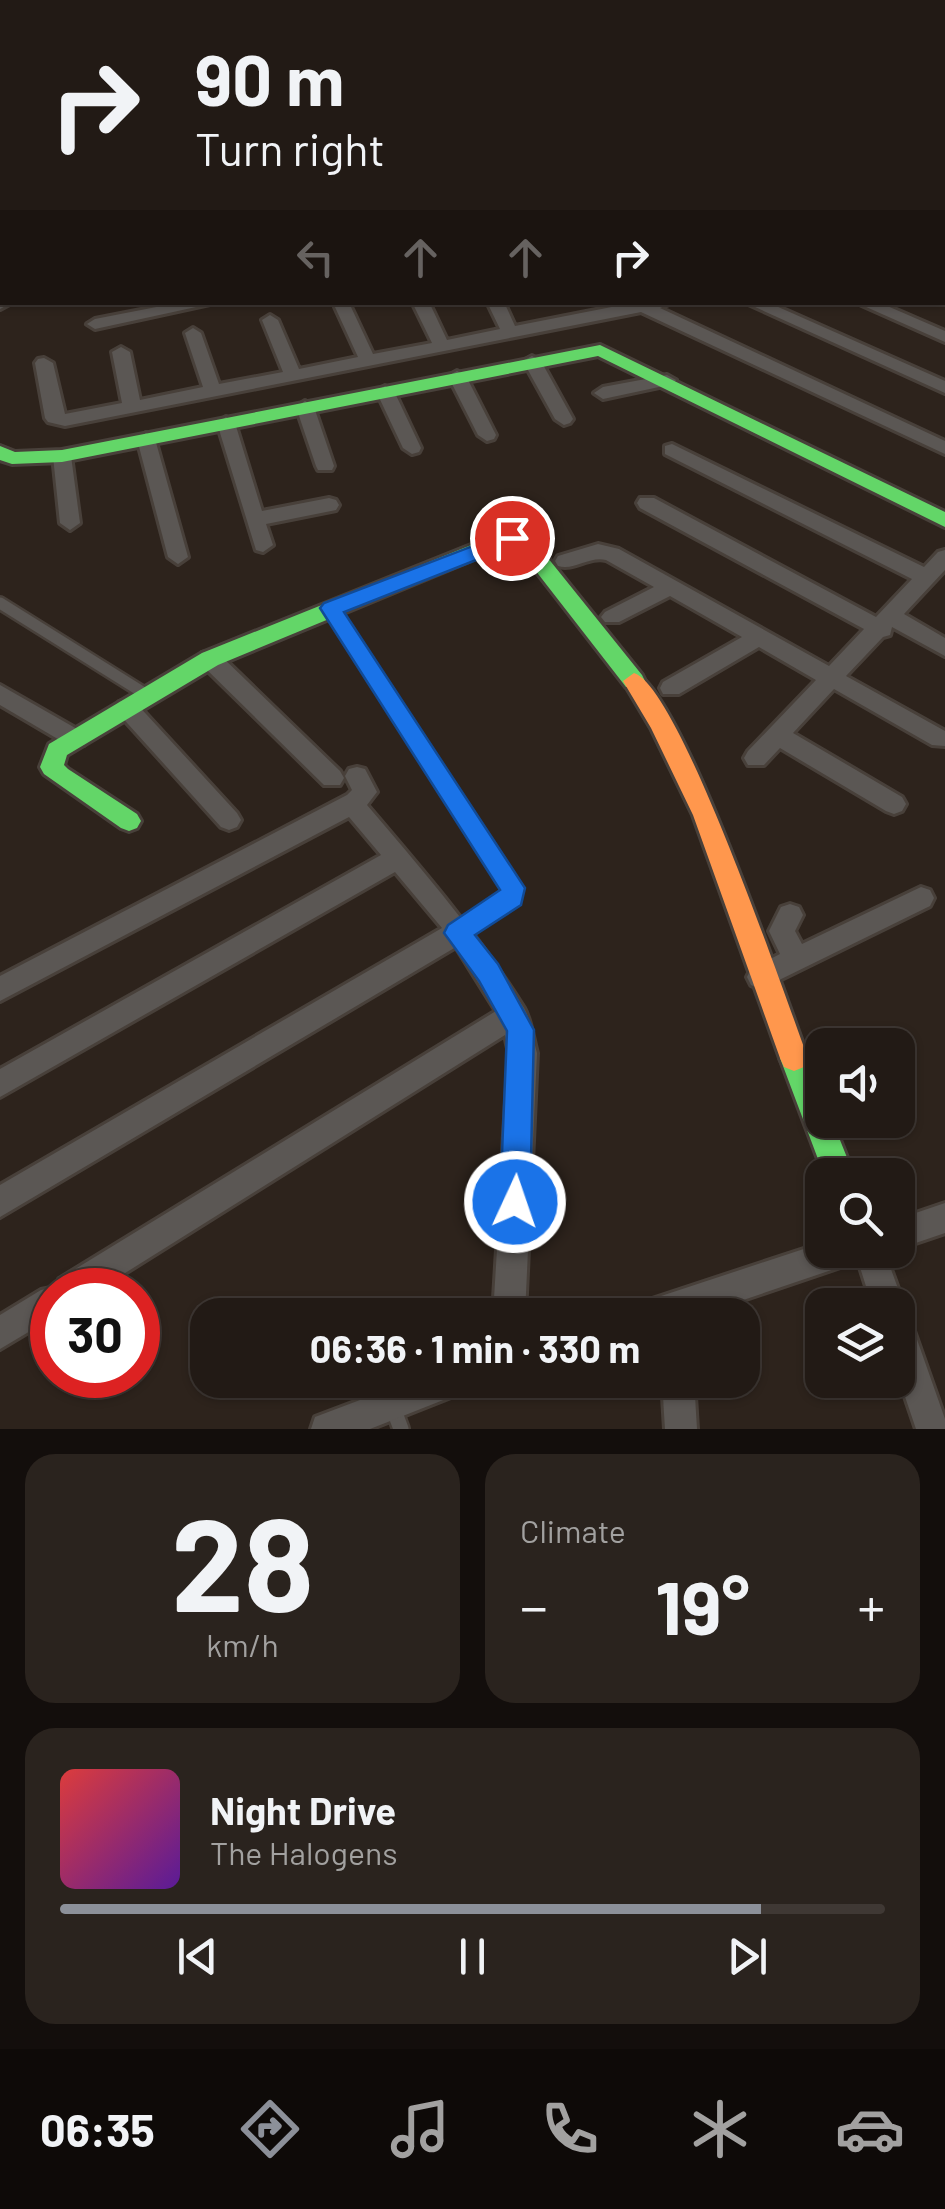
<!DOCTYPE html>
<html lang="en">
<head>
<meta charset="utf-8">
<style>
  body { margin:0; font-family:Barlow,sans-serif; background:#2a231e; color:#f1f3f6; height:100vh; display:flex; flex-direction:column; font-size:38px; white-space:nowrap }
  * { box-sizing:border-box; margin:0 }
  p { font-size:32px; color:#a2a1a0 }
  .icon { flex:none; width:55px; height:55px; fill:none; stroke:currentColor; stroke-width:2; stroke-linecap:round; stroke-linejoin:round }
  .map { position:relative; height:1429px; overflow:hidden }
  .side { display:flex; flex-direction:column; gap:25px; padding:25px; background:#130e0c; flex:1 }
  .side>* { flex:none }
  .banner { position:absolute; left:0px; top:0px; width:945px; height:305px; box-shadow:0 2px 8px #0004,0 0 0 2px #3f3834; background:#221a15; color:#f1f3f6; overflow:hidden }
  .tools { position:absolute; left:805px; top:1028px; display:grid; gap:20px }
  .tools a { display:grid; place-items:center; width:110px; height:110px; border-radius:20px; background:#221a15; box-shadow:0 2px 8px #0004,0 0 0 2px #3f3834; font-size:50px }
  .speed { position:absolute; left:30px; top:1268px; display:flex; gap:20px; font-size:50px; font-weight:700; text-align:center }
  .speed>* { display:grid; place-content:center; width:130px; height:130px; border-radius:50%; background:#221a15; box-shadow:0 2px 8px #0004,0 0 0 2px #3f3834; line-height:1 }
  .speed .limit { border:15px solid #d22; background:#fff; color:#111 }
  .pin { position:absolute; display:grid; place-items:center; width:85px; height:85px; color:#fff; margin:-42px; border:5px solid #fff; border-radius:50%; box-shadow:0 2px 10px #0007 }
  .me { position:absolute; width:110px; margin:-55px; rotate:3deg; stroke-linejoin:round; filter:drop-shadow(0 0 8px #0008) }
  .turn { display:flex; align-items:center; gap:35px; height:210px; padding:0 30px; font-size:45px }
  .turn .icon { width:130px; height:130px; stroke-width:2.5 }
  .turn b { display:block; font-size:70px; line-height:85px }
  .lanes { display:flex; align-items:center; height:95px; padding:0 30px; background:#0003; justify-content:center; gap:50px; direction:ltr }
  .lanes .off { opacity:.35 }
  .big { font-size:75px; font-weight:700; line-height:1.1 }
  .side .tile { flex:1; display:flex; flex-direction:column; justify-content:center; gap:15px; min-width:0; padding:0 35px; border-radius:30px; background:#2a231e }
  .side .dial { align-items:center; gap:0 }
  .dial b { font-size:130px; line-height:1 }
  .song { display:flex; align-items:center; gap:30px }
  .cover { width:120px; height:120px; border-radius:15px; background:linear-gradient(135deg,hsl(0 70% 55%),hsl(270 70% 35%)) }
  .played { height:10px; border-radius:5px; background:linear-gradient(90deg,#8c9099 85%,#3f3834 85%) }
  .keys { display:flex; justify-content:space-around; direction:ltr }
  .heat { display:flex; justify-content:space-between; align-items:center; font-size:55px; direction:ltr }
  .side .tiles { flex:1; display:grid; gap:25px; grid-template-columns:1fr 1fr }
  .tile:last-child { grid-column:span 2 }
  .trip { position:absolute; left:190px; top:1298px; width:570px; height:100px; border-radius:30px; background:#221a15; box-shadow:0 2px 8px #0004,0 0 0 2px #3f3834; font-weight:700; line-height:100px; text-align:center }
  .tab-bar { display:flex; height:160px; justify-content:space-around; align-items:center; background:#0e0a08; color:#a2a1a0 }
  .tab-bar .icon { width:70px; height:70px }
  .tab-bar .current { color:#8c9099 }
  .tab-bar b { font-size:45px; color:#f1f3f6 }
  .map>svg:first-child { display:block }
</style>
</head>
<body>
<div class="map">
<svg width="945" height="1429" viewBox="0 0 945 1429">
  <rect width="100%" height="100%" fill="#2d231c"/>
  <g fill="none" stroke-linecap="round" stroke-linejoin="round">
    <defs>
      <g id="lane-far1">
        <path d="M0,603L147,695"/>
        <path d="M331,608L513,888V897L459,932"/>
      </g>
      <g id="lane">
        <path d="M457,933L463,929"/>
        <path d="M392,1405L401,1429"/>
      </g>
      <g id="street">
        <path d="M205,0H217L218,2H206Z"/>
        <path d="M412,0H424L425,2H413Z"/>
        <path d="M473,0H487L488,2H475Z"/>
        <rect x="942" y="10" width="3" height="8"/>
        <rect x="0" y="15" width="2" height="8"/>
        <path d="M945,50V58L942,59V51Z"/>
        <rect x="0" y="53" width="2" height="8"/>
        <path d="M945,98V106L942,107V99Z"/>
        <path d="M942,244L945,245V255L942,254Z"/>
        <path d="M2,260V270L0,271V261Z"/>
        <path d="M942,286L945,287V297L942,296Z"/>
        <path d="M0,298L2,302H13L0,309Z"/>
        <path d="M182,302H219L95,329L87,324L95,319Z"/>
        <path d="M341,302L351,307L373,354L432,343L412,302H429L447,340L500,329L487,302H504L515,326L637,302H673L660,308L945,441V454L641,312L65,426L48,422L45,418L35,363L38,359L44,358L53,363L65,414L122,403L112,352L121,347L130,352L140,400L203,387L185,333L193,328L201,333L219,384L283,372L262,320L270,315L278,320L299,369L358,357L335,307Z"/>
        <path d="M744,302H767L945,381V393Z"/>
        <path d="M855,302H878L945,331V342Z"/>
        <path d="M532,356L541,361L573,419L570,423L564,425L555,419L523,361Z"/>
        <path d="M457,371L466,376L496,435L494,439L487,441L478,435L448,376Z"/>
        <path d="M667,375L676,380L673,384L603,399L594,393L603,387Z"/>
        <path d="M385,386L394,391L421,448L419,452L412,454L403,448L376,391Z"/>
        <path d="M305,401L314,407L334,466L332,470H318L316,466L296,407Z"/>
        <path d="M226,417L235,423L262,511L329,498L336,500L339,505L336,510L266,524L273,545L263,552L256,550L217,423Z"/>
        <path d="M146,433L155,439L188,557L178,564L168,557L137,439Z"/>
        <path d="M672,444L924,567L938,552L945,550V570L904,614L945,638V656L892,627L890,635L883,637L846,676L945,731V746L932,745L834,689L793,733L902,797L906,804L902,811L894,814L886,811L780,748L764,765H748L744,758L748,751L816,680L759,647L679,694H663L660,688L663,682L742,637L670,596L619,622H605L601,617L605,612L654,587L606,560C589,556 574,571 558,566L555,561L558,556L598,544L619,549L829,666L864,629L640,508L637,503L640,498H654L876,617L912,579L665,454V446Z"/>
        <path d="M62,450L71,456L80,523L70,530L60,523L53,456Z"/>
        <path d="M210,651L218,653L340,771L344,778L340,785H324L202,665L199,659L202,653Z"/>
        <path d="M0,685L84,733L87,739L84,745H68L0,705Z"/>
        <path d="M127,699L135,702L237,813L241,820L237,827L229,830L221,827L119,714L116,708L119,702Z"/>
        <path d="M357,767L365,769L377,792L367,805C425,873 477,933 524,1008C531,1020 533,1039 537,1053L525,1315H493L509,1053L505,1035L98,1290H52V1318L0,1349V1315L41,1290L56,1287L59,1279L496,1011L456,947L0,1217V1185L442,928L395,872L0,1097V1069L381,855L349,817L0,1001V976L347,795L352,790L345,776L349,769Z"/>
        <path d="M921,887L930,890L934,898L930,906L769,985L760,989L751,985L747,977L751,969L780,954L769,931L781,907L790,904L799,907L803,915L795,931L802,944Z"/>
        <path d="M945,1203V1233L898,1249V1219Z"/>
        <path d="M822,1243V1250H884L904,1305L899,1316L909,1320L914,1331L945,1419V1429H916L898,1376V1305H872L858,1261L699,1315H636L641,1304L652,1299Z"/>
        <path d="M413,1380H471L466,1391L370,1429H311L315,1417Z"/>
        <path d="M662,1380H694L697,1429H665Z"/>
      </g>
      <g id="fast">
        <path d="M600,345L945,512V527L598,356L62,462L12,464L0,460V446L15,452L62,450Z"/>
        <path d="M501,533L531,537L642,675L645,681L642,687H626L518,548L503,547L218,665L67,755L64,765L68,769L137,814L141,821L137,828L129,831L121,828L44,774L40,767L49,744L202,653Z"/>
        <path d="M794,1045L804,1049L822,1096V1120H832L854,1175H824L780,1058L784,1049Z"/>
      </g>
      <path id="slow" d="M634,673C680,687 786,1000 808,1058L804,1067L794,1071L784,1067L780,1058L693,815L651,728L623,681Z"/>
    </defs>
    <use href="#lane-far1" stroke="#48403a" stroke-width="16"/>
    <use href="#lane" stroke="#48403a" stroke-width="20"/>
    <use href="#street" stroke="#48403a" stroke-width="6"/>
    <use href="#fast" stroke="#48403a" stroke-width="6"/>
    <use href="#slow" stroke="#48403a" stroke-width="6"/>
    <use href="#lane-far1" stroke="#5b5754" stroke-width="11"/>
    <use href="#lane" stroke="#5b5754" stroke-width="15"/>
    <use href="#street" fill="#5b5754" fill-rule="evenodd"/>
    <use href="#fast" fill="#63d668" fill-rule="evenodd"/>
    <use href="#slow" fill="#ff974d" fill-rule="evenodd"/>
  </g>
  <path fill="#1a73e8" stroke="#114b97" stroke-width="2.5" d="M512,531L519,533V543L344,612L525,888L521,905L475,935L498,964L534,1030L530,1202L526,1213L515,1217L505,1213L500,1202L507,1031L479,981L444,933L448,925L500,890L320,608L324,603Z"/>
</svg>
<div class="tools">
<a><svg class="icon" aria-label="sound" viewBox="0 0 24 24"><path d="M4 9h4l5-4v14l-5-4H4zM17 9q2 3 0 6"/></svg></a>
<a><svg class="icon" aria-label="search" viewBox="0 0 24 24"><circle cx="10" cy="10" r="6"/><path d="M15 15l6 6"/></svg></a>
<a><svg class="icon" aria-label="layers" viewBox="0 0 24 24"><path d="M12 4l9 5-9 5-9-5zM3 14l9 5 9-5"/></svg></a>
</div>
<div class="speed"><div class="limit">30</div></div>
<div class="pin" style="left:512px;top:538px;background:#d93025"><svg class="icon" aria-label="arrive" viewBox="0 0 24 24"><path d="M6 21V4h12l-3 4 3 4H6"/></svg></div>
<svg class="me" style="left:515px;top:1202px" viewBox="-20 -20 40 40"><circle r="17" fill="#1a73e8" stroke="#fff" stroke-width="3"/><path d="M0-11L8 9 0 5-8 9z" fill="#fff"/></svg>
<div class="trip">06:36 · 1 min · 330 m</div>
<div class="banner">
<div class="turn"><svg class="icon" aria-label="right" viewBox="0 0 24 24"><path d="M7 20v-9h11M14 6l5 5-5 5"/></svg><div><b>90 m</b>Turn right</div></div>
<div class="lanes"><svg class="icon off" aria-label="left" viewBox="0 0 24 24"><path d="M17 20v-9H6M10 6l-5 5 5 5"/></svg><svg class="icon off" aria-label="ahead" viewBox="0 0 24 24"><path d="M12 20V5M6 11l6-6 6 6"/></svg><svg class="icon off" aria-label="ahead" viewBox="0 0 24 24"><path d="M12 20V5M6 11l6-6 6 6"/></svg><svg class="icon" aria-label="right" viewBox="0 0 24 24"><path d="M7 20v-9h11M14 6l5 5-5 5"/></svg></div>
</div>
</div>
<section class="side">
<div class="tiles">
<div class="tile dial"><b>28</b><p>km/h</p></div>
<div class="tile"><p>Climate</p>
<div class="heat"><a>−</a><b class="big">19°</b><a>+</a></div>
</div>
<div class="tile">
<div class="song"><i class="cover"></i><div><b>Night Drive</b><p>The Halogens</p></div></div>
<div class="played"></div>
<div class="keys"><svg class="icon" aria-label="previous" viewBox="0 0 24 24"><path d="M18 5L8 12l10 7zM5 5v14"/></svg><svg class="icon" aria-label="pause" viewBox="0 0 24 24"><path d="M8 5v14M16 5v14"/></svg><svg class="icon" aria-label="next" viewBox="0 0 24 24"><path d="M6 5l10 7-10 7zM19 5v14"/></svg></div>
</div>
</div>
</section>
<nav class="tab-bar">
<b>06:35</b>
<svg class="icon current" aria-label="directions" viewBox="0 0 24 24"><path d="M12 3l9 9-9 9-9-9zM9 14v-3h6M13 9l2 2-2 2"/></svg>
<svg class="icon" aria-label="music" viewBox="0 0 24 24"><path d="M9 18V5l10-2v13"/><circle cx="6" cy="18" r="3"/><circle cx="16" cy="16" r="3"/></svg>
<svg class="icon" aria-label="phone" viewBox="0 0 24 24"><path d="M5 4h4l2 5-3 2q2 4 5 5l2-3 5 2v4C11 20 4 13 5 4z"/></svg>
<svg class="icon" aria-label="climate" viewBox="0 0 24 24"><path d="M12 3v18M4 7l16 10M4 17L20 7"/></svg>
<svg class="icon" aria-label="car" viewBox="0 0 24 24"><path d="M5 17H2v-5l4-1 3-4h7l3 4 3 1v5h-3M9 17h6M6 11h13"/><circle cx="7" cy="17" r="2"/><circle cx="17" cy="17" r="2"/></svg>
</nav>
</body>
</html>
